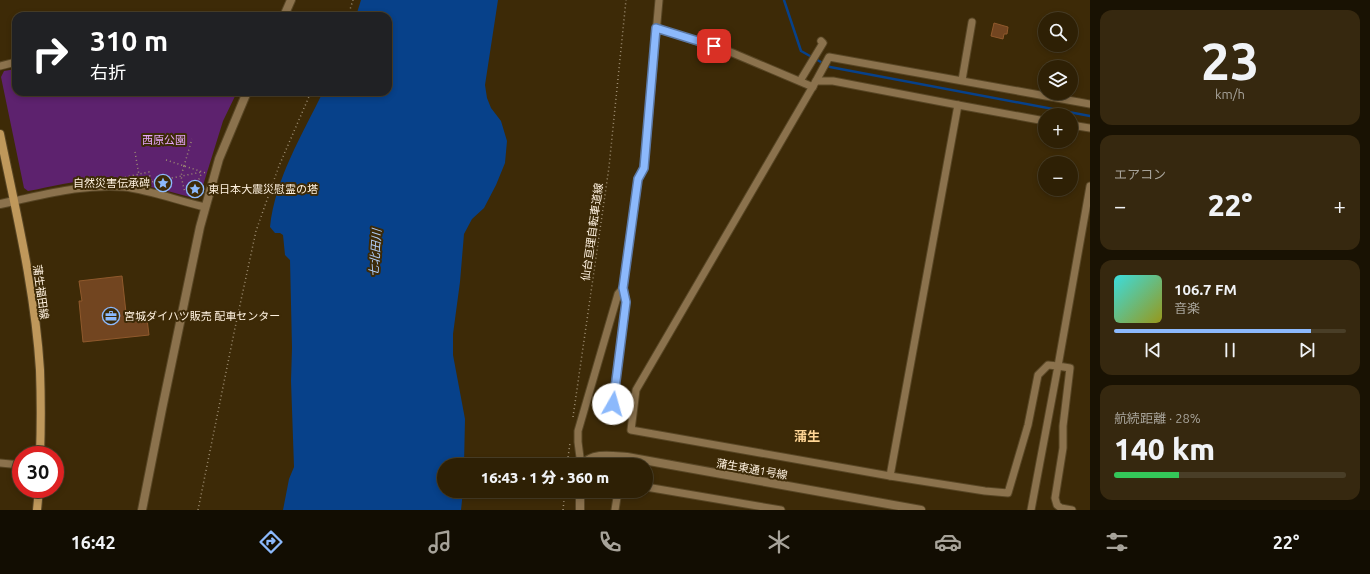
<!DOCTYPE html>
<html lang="ja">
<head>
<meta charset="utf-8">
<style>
  body { margin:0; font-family:Ubuntu,"Noto Sans JP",sans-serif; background:#36280f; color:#f1f3f6; height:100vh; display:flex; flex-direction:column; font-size:15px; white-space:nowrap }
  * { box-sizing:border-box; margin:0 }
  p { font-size:13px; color:#a7a39a }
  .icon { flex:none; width:22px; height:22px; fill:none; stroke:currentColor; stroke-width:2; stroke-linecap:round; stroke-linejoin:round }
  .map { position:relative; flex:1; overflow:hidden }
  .panel { display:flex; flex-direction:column; gap:10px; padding:10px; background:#191203; width:280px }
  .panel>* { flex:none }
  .top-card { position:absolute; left:12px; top:12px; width:380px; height:84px; border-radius:12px; box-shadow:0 2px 6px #0003,0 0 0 1px #493e27; background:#202124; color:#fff; overflow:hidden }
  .tools { position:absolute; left:1038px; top:12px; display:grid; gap:8px }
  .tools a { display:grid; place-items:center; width:40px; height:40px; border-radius:50%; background:#2e2005; box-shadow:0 2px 6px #0003,0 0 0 1px #493e27; font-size:20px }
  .speed { position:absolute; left:12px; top:446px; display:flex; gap:8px; font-size:20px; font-weight:700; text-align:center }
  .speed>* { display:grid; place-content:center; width:52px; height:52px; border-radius:50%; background:#2e2005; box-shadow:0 2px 6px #0003,0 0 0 1px #493e27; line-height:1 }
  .speed .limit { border:6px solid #d22; background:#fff; color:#111 }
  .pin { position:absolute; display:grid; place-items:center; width:34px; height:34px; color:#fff; margin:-17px; border-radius:8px; box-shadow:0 2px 6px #0006 }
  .me { position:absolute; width:44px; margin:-22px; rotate:7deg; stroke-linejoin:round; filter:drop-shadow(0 0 3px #0008) }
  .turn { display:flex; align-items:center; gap:14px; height:84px; padding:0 12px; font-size:18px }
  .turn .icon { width:52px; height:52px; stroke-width:2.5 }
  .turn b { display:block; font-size:28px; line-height:34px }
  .big { font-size:30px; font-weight:800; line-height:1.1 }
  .panel .tile { flex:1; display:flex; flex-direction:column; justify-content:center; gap:6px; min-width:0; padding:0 14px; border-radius:12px; background:#36280f }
  .panel .dial { align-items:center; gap:0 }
  .dial b { font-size:52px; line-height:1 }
  .song { display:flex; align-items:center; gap:12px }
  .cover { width:48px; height:48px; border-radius:6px; background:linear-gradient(135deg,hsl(180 70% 55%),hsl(60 70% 35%)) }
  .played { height:4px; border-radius:2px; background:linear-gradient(90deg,#8cb9fc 85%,#493e27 85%) }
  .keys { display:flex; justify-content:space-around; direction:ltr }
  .heat { display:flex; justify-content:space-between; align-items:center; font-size:22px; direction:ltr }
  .charge { height:6px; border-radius:3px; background:linear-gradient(90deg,#34c759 28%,#493e27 0) }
  .trip { position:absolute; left:437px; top:458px; width:216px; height:40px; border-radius:20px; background:#2e2005; box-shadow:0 2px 6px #0003,0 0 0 1px #493e27; font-weight:800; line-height:40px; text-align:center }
  .dock { display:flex; height:64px; justify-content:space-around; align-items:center; background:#120d02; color:#a7a39a }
  .dock .icon { width:28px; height:28px }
  .dock .active { color:#8cb9fc }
  .dock b { font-size:18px; color:#f1f3f6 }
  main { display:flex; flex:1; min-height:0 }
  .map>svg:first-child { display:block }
</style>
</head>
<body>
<main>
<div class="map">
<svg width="1090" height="510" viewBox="0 0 1090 510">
  <rect width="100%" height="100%" fill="#3d2a07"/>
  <path fill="#5d226e" d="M16,69V92H237L223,121L200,195L194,198C163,190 130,180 98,180C75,180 51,187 28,191L24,188L1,77L4,71Z"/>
  <path fill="#07418a" d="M361,0H498L485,85L487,98L491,108L501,121L507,141L505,163L496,185L484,208L472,219L464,234L460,282L453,334V355L465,419L464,465H444V491H463L461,510H283L289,479L294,467L291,381L292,348L290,260L285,255L283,235L280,233H275L270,227C275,179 302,135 323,92H388V16H356Z"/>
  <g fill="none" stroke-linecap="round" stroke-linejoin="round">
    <path stroke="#07418a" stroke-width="2.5" d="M784,0L801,51L830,67L1090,116"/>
  </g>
  <g fill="#724520" stroke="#90592c">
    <path d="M994,23L1008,27L1007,34H1004L1003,39L991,36Z"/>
    <path d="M122,276L127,322L147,319L149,335L83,342L79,301H82L79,281Z"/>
  </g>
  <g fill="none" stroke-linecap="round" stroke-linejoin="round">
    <defs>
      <g id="minor">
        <path d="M656,28L728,51L813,87"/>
        <path d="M0,66L16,62"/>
        <path d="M962,80L972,22"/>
        <path d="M800,81L823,43L821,41"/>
        <path d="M816,81L829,57L1090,104"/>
        <path d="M1071,125L1090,128"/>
        <path d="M14,201C51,193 86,184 124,187C150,190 179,201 205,207"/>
        <path d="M611,418L626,302L623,288L638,179L644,168L659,0"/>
        <path d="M0,463L21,465"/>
        <path d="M581,465L578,442V431L618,294L623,288"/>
        <path d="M890,476L958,105"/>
        <path d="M646,487L781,510"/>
        <path d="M615,510L618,491"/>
        <path d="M1031,510L1058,366L1048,365L1038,375L1028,425L1008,493L985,491L890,476L631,430L636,390L816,81H833L958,105L1045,121"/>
        <path d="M1072,510L1061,508L1057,505L1055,498L1063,448V426L1070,368L1058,366L1090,186"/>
      </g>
      <g id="tertiary">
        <path d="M284,16L291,0"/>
        <path d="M0,204L14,201"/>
        <path d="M582,465C593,452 612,456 627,457L921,510"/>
        <path d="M142,510L162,409L200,227L219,159L247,92"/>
        <path d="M580,510V491"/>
      </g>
      <g id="secondary">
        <path d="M0,134C16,212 35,290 40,370C41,398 41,427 40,455"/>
        <path d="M37,510L39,489"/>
      </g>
    </defs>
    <use href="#minor" stroke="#584625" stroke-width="9"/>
    <use href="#tertiary" stroke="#584625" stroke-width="10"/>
    <use href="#secondary" stroke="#584625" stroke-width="10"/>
    <g stroke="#9f8f74" stroke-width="1.5" stroke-dasharray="1 3" stroke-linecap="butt">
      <path d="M348,16L353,0"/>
      <path d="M135,152L139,175"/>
      <path d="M166,160L206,173"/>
      <path d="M184,166L181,176L185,193"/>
      <path d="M184,166L192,139"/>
      <path d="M121,178L149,172L151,182L202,172"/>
      <path d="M189,194L191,195L193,189L196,186L202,172"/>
      <path d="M573,417L609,167L626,0"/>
      <path d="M567,465L570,443"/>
      <path d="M198,510L235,328L256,231L279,166L311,92"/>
      <path d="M563,510L565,491"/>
    </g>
    <use href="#minor" stroke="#8b724d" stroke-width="7"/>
    <use href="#tertiary" stroke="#8b724d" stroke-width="8"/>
    <use href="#secondary" stroke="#bf985b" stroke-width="8"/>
  </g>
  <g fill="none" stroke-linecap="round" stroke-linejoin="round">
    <defs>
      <path id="route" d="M613,404L626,302L623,288L638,179L644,168L656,28L714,46"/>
    </defs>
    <use href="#route" stroke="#5b78a4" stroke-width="10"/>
    <use href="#route" stroke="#8cb9fc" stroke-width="7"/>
  </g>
  <defs>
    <symbol id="sight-ring" viewBox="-11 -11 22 22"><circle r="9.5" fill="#3d2a07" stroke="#8cb9fc" stroke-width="1.5"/><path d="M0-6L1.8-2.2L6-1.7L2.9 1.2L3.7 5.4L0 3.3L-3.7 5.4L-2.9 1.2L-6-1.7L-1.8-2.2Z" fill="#8cb9fc"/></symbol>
    <symbol id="office-ring" viewBox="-11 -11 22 22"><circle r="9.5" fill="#3d2a07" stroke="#8cb9fc" stroke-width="1.5"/><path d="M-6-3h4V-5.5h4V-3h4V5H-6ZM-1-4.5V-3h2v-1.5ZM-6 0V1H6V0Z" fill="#8cb9fc"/></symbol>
  </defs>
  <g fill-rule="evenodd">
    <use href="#sight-ring" x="153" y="173" width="20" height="20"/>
    <use href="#sight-ring" x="185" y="179" width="20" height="20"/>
    <use href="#office-ring" x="101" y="306" width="20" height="20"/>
  </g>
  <g text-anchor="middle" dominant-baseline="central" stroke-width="4" stroke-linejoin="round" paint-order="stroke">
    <g font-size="11" fill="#e7a8fb" stroke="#3d2a07">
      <text x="164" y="140">西原公園</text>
    </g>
    <g font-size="11" fill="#fff2e0" stroke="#3d2a07" text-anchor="start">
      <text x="150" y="183" text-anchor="end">自然災害伝承碑</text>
      <text x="208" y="189">東日本大震災慰霊の塔</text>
      <text x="124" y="316">宮城ダイハツ販売 配車センター</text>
    </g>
    <g font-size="11" fill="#fff2e0" stroke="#3d2a07">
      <text transform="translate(592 232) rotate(-82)">仙台亘理自転車道線</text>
      <text transform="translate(41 292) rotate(82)">蒲生福田線</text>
      <text transform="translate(752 469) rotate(10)">蒲生東通1号線</text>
    </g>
    <g font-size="12" font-style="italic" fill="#b0ccf5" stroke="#3d2a07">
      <text transform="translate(375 253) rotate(-86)">七北田川</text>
    </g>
    <g font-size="13" font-weight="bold" fill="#ffd595" stroke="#3d2a07">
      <text x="807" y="436">蒲生</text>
    </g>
  </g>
</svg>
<div class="tools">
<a><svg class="icon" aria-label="search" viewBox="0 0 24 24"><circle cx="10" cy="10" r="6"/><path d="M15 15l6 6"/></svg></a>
<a><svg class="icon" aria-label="layers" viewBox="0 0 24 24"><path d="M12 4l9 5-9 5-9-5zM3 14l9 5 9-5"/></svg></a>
<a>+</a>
<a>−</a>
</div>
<div class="speed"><div class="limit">30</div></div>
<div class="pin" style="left:714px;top:46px;background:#d93025"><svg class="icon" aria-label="arrive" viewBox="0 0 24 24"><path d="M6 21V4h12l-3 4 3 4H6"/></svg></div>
<svg class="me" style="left:613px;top:404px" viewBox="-20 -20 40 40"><circle r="19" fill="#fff"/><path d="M0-13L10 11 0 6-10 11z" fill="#8cb9fc"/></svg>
<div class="trip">16:43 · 1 分 · 360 m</div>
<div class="top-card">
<div class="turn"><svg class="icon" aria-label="right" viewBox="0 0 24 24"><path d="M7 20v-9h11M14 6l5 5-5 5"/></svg><div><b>310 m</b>右折</div></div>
</div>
</div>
<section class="panel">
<div class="tile dial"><b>23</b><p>km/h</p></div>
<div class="tile"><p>エアコン</p>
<div class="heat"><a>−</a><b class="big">22°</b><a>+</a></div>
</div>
<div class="tile">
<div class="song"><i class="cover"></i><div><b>106.7 FM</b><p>音楽</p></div></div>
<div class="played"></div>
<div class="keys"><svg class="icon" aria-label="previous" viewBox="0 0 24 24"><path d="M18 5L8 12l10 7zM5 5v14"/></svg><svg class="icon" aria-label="pause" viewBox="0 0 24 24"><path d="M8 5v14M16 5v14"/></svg><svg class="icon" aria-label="next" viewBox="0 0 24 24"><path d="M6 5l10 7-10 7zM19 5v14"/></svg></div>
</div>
<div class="tile"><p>航続距離 · 28%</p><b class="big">140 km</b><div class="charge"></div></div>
</section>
</main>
<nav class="dock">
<b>16:42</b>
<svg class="icon active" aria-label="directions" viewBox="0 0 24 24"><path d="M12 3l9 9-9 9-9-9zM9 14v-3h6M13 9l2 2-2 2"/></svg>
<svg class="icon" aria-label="music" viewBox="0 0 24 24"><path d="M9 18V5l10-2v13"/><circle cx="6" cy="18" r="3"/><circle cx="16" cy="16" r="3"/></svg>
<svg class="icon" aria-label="phone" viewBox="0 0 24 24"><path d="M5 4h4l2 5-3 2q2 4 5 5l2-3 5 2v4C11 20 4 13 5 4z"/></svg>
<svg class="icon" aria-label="climate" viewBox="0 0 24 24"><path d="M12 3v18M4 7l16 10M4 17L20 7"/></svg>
<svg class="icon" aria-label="car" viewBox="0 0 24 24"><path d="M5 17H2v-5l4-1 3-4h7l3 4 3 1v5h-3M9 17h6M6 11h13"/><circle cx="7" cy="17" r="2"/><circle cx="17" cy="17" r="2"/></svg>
<svg class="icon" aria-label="filters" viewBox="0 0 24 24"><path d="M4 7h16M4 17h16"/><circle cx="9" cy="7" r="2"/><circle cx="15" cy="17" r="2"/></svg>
<b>22°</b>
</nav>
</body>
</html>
